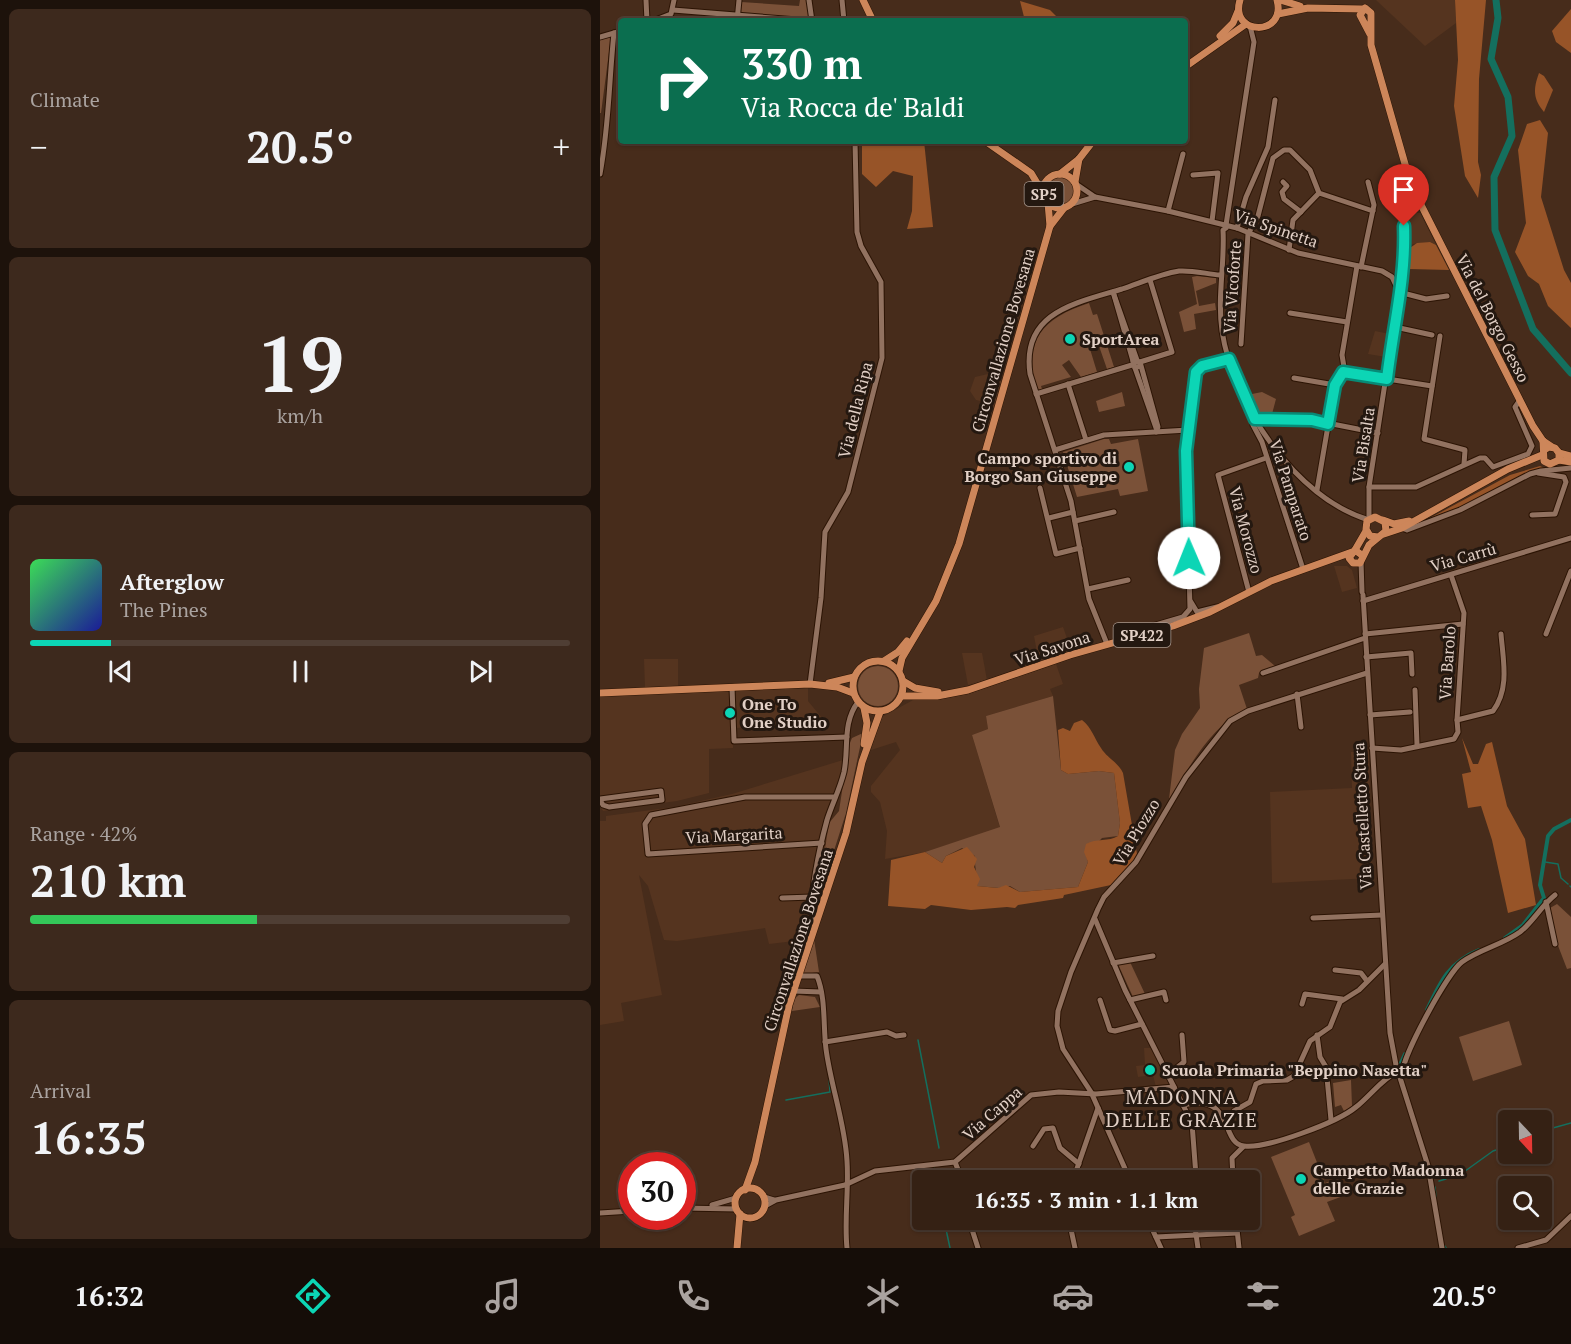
<!DOCTYPE html>
<html lang="en">
<head>
<meta charset="utf-8">
<style>
  body { margin:0; font-family:"PT Serif",serif; background:#3d291d; color:#f1f3f6; height:100vh; display:flex; flex-direction:column; font-size:22px; white-space:nowrap }
  * { box-sizing:border-box; margin:0 }
  p { font-size:20px; color:#aaa3a0 }
  .icon { flex:none; width:33px; height:33px; fill:none; stroke:currentColor; stroke-width:2; stroke-linecap:round; stroke-linejoin:round }
  .map { position:relative; flex:1; overflow:hidden }
  .side { display:flex; flex-direction:column; gap:9px; padding:9px; background:#1d120b; width:600px }
  .side>* { flex:none }
  .hud { position:absolute; left:18px; top:18px; width:570px; height:126px; border-radius:6px; box-shadow:0 2px 4px #0004,0 0 0 2px #4f3e34; background:#0b6e4f; color:#fff; overflow:hidden }
  .needle { width:39px; rotate:158deg }
  .fabs { position:absolute; left:898px; top:1110px; display:grid; gap:12px }
  .fabs a { display:grid; place-items:center; width:54px; height:54px; border-radius:6px; background:#352114; box-shadow:0 2px 4px #0004,0 0 0 2px #4f3e34; font-size:30px }
  .speed { position:absolute; left:18px; top:1152px; display:flex; gap:12px; font-size:30px; font-weight:700; text-align:center }
  .speed>* { display:grid; place-content:center; width:78px; height:78px; border-radius:50%; background:#352114; box-shadow:0 2px 4px #0004,0 0 0 2px #4f3e34; line-height:1 }
  .speed .limit { border:9px solid #d22; background:#fff; color:#111 }
  .pin { position:absolute; display:grid; place-items:center; width:51px; height:51px; color:#fff; margin:-62px -26px; border-radius:50% 50% 50% 0; rotate:-45deg; box-shadow:0 0 6px #0007 }
  .pin .icon { rotate:45deg }
  .me { position:absolute; width:66px; margin:-33px; rotate:359deg; stroke-linejoin:round; filter:drop-shadow(0 0 4px #0008) }
  .turn { display:flex; align-items:center; gap:21px; height:126px; padding:0 24px; font-size:27px }
  .turn .icon { width:78px; height:78px; stroke-width:2.5 }
  .turn b { display:block; font-size:42px; line-height:51px }
  .big { font-size:45px; font-weight:700; line-height:1.1 }
  .side .widget { flex:1; display:flex; flex-direction:column; justify-content:center; gap:9px; min-width:0; padding:0 21px; border-radius:9px; background:#3d291d }
  .side .dial { align-items:center; gap:0 }
  .dial b { font-size:78px; line-height:1 }
  .song { display:flex; align-items:center; gap:18px }
  .cover { width:72px; height:72px; border-radius:9px; background:linear-gradient(135deg,hsl(130 70% 55%),hsl(240 70% 35%)) }
  .played { height:6px; border-radius:3px; background:linear-gradient(90deg,#0cd5b5 15%,#4f3e34 15%) }
  .keys { display:flex; justify-content:space-around; direction:ltr }
  .heat { display:flex; justify-content:space-between; align-items:center; font-size:33px; direction:ltr }
  .charge { height:9px; border-radius:4px; background:linear-gradient(90deg,#34c759 42%,#4f3e34 0) }
  .trip { position:absolute; left:312px; top:1170px; width:348px; height:60px; border-radius:6px; background:#352114; box-shadow:0 2px 4px #0004,0 0 0 2px #4f3e34; font-weight:700; line-height:60px; text-align:center }
  .dock { display:flex; height:96px; justify-content:space-around; align-items:center; background:#150d08; color:#aaa3a0 }
  .dock .icon { width:42px; height:42px }
  .dock .selected { color:#0cd5b5 }
  .dock b { font-size:27px; color:#f1f3f6 }
  main { display:flex; flex:1; min-height:0 }
  .map>svg:first-child { display:block }
</style>
</head>
<body>
<main>
<section class="side">
<div class="widget"><p>Climate</p>
<div class="heat"><a>−</a><b class="big">20.5°</b><a>+</a></div>
</div>
<div class="widget dial"><b>19</b><p>km/h</p></div>
<div class="widget">
<div class="song"><i class="cover"></i><div><b>Afterglow</b><p>The Pines</p></div></div>
<div class="played"></div>
<div class="keys"><svg class="icon" aria-label="previous" viewBox="0 0 24 24"><path d="M18 5L8 12l10 7zM5 5v14"/></svg><svg class="icon" aria-label="pause" viewBox="0 0 24 24"><path d="M8 5v14M16 5v14"/></svg><svg class="icon" aria-label="next" viewBox="0 0 24 24"><path d="M6 5l10 7-10 7zM19 5v14"/></svg></div>
</div>
<div class="widget"><p>Range · 42%</p><b class="big">210 km</b><div class="charge"></div></div>
<div class="widget"><p>Arrival</p><b class="big">16:35</b></div>
</section>
<div class="map">
<svg width="971" height="1248" viewBox="0 0 971 1248">
  <rect width="100%" height="100%" fill="#472c1b"/>
  <g fill="#55341f">
    <path d="M776,0H855L856,23L825,46Z"/>
    <path d="M807,213H820L836,245L830,242L813,244L807,250Z"/>
    <path d="M775,331L790,334L786,357L768,354Z"/>
    <path d="M401,371L404,372L394,408L392,404L376,400L370,391L375,377Z"/>
    <path d="M734,566H747L752,570L757,588L742,592Z"/>
    <path d="M463,627L472,652L439,663L434,636Z"/>
    <path d="M362,653H382L387,680L368,685Z"/>
    <path d="M44,659H78V687L45,688Z"/>
    <path d="M456,664L463,684L450,689L453,696L386,716L388,729L372,735L400,828L325,852L285,859L287,831L280,802L271,792V786L300,750L296,742L271,750L282,717L315,699L344,698L368,694Z"/>
    <path d="M208,688V701L227,724L134,728L133,748L109,749V793L77,801L3,811L0,806V696Z"/>
    <path d="M769,750L772,878L672,883L670,792L752,788L751,752Z"/>
    <path d="M243,760L248,761L244,777L229,824L216,907L203,940L169,944L165,928L77,941L64,940L48,886L39,875L62,995L21,1003L24,1021L0,1025V821H6V816L74,807L132,794Z"/>
    <path d="M544,1048H551L570,1085L556,1087L553,1075L538,1077L536,1066L545,1065Z"/>
  </g>
  <g fill="#7a5138">
    <path d="M200,0H207L210,19L139,13L141,2L199,6Z"/>
    <path d="M11,37L1,113H0V40Z"/>
    <circle cx="460" cy="191" r="14"/>
    <path d="M597,276L616,278V283L596,291L599,306L615,303L616,310L594,314L596,329L584,332L579,312L597,304L592,277Z"/>
    <path d="M489,303L493,315L497,314L514,367L507,369L499,346L490,349L497,372L481,377L469,360L462,365L471,377L441,386L442,389L437,390C422,340 443,318 489,303Z"/>
    <path d="M522,392L525,406L499,412L496,401Z"/>
    <path d="M662,392L676,399L672,414H658L647,395Z"/>
    <path d="M504,439H509L511,444L538,439L548,491L520,496L518,489L477,497L463,452Z"/>
    <path d="M649,633L656,656L662,655L675,666L659,673L658,678L639,685L647,709C612,724 589,768 569,799L575,750L582,734L600,708L599,689L604,648Z"/>
    <circle cx="278" cy="686" r="20"/>
    <path d="M453,696L461,770L468,774L499,771L514,773L520,823L518,836L502,838L486,855L488,862L478,887L420,892L410,886L399,888L377,886C378,875 374,867 375,856L362,848L346,856L342,863L325,852L400,827L372,735L388,729L386,716Z"/>
    <path d="M263,733L246,813L216,907L229,823L239,811L249,745L252,738Z"/>
    <path d="M957,904L971,917V968L967,969L952,930L950,908Z"/>
    <path d="M214,939L219,972L205,974L203,972Z"/>
    <path d="M530,962L545,994L533,997L518,964Z"/>
    <path d="M199,995L215,997L220,1007L192,1011L194,999Z"/>
    <path d="M909,1021L922,1065L873,1081L859,1037Z"/>
    <path d="M751,1080L752,1106L744,1111L741,1105L735,1107L733,1083Z"/>
    <path d="M709,1142L725,1183L739,1178L746,1195L727,1202L735,1221L699,1236L691,1217L695,1215L671,1157Z"/>
  </g>
  <g fill="#975428">
    <path d="M855,0H886L879,79L878,162L881,175L878,198L865,176L854,106L858,60Z"/>
    <path d="M420,1L450,10L461,21H425Z"/>
    <path d="M971,9V53L956,42L952,31Z"/>
    <path d="M939,73L944,76L953,90L944,112C933,99 933,89 939,73Z"/>
    <path d="M940,120L948,133L941,197L964,270L971,283V328L948,306L939,284L928,276L915,252L926,223L918,150L927,124Z"/>
    <path d="M262,141H324L333,227L307,229L312,211L313,176L293,171L276,187L262,174Z"/>
    <path d="M830,242L836,245L849,270L809,269L807,250L817,243Z"/>
    <path d="M940,466L944,468L860,507L830,518L910,475Z"/>
    <path d="M482,720C492,728 494,738 501,748C507,758 518,762 523,773L537,854L536,859L511,885L464,895L463,898L418,905L415,908L407,907L371,910L331,905L325,909L288,906L291,860L325,852L342,863L346,856L367,847L377,859L374,867L380,879L377,886L398,888L406,885L420,892L478,887L488,862L484,852L486,844C496,838 509,842 518,836L520,823L514,773L499,771L468,774L461,770L458,730L463,728L470,731L474,723Z"/>
    <path d="M862,738L873,764H878L886,744L892,742L907,806L925,839L936,905L908,913L892,840L881,806L868,808L862,774L871,772Z"/>
  </g>
  <g fill="none" stroke-linecap="round" stroke-linejoin="round">
    <g stroke="#146f5e" stroke-width="1.5">
      <path d="M945,862L958,864L961,878L968,884"/>
      <path d="M970,886L971,887"/>
      <path d="M221,1008L222,1020"/>
      <path d="M318,1040L339,1148"/>
      <path d="M186,1100L230,1092L229,1079"/>
      <path d="M942,1131L971,1123"/>
      <path d="M334,1166L336,1180"/>
      <path d="M861,1174L893,1151L909,1146"/>
      <path d="M849,1178L857,1176"/>
      <path d="M839,1181L846,1179"/>
      <path d="M835,1187L836,1197"/>
      <path d="M344,1220L350,1248"/>
      <path d="M845,1246L846,1248"/>
    </g>
    <g stroke="#146f5e" stroke-width="4">
      <path d="M905,938L923,925L944,898L940,885L948,836L954,829L971,820"/>
      <path d="M827,1010C840,982 849,962 879,950"/>
      <path d="M800,1065L805,1054"/>
    </g>
    <path stroke="#146f5e" stroke-width="7" d="M896,0L898,18L891,59L908,97L912,136L894,177L895,230L933,329L971,373"/>
    <defs>
      <g id="minor">
        <path d="M46,0L47,21"/>
        <path d="M209,0L212,21"/>
        <path d="M242,0L244,21"/>
        <path d="M73,10L210,21"/>
        <path d="M53,21L71,14L74,0"/>
        <path d="M137,21L139,0"/>
        <path d="M0,37L21,31"/>
        <path d="M0,174C9,127 9,80 14,33"/>
        <path d="M593,175L618,173L612,221"/>
        <path d="M683,182L687,186L682,192L684,199L701,212"/>
        <path d="M476,184L495,197"/>
        <path d="M472,204L495,197L568,211L637,228L698,253L782,271L792,277L799,292"/>
        <path d="M804,206L813,200"/>
        <path d="M568,211L583,154"/>
        <path d="M626,225L654,42L650,26"/>
        <path d="M626,228L623,230C625,264 617,296 622,331C633,404 695,498 769,520"/>
        <path d="M637,228L646,197L668,147L675,100"/>
        <path d="M689,250L693,220L719,193"/>
        <path d="M761,267L774,205L768,182"/>
        <path d="M513,292L537,360"/>
        <path d="M799,292L826,299L847,296"/>
        <path d="M514,295L533,361"/>
        <path d="M690,313L747,322"/>
        <path d="M795,327L832,335"/>
        <path d="M840,336L824,439L865,450L864,464"/>
        <path d="M641,344L648,234L658,216L673,158L684,150H690L710,170L719,193L773,211"/>
        <path d="M540,362L572,352L550,280"/>
        <path d="M540,366L535,368L533,361L540,362L558,427L556,432"/>
        <path d="M535,368L556,428"/>
        <path d="M743,372L832,386"/>
        <path d="M694,378L735,385"/>
        <path d="M468,384L486,440"/>
        <path d="M436,394L532,365"/>
        <path d="M655,419L712,420L778,433"/>
        <path d="M656,421L653,425L662,442L703,569"/>
        <path d="M455,450L504,435L588,430"/>
        <path d="M769,487H816L880,458H885L893,467L928,454L932,446L915,407L920,400"/>
        <path d="M440,488L456,554L480,548"/>
        <path d="M717,490L735,385L744,367L742,355L757,266"/>
        <path d="M932,515L955,514L966,482L964,477L938,473"/>
        <path d="M449,518L473,512"/>
        <path d="M769,519V487L799,292L805,273L803,200L809,190L807,182"/>
        <path d="M475,521L514,512"/>
        <path d="M802,528L807,530L860,510L930,474L941,471L971,468"/>
        <path d="M761,561L762,592"/>
        <path d="M851,575L864,613L857,720"/>
        <path d="M488,589L528,580"/>
        <path d="M649,592L618,475L666,458"/>
        <path d="M763,595L790,1033L796,1065L828,1166L842,1248"/>
        <path d="M763,601L971,538"/>
        <path d="M591,602L597,612L617,607"/>
        <path d="M765,634L863,624"/>
        <path d="M946,634L971,571"/>
        <path d="M540,635L542,629L583,617L590,609L586,451L594,376L602,366L629,359"/>
        <path d="M507,644L489,599L471,501L430,374C421,312 476,303 522,289C540,283 560,274 579,271C592,270 607,274 620,275"/>
        <path d="M766,657L811,653L812,674"/>
        <path d="M663,673L765,638"/>
        <path d="M210,684L221,598L225,532L248,492L282,358L281,282L261,246L257,232L255,141"/>
        <path d="M132,687L134,741L247,737"/>
        <path d="M815,690L817,745"/>
        <path d="M697,694L701,727"/>
        <path d="M770,715L810,712"/>
        <path d="M772,748L801,750L854,739L858,732L857,720L893,711C910,688 903,660 901,634"/>
        <path d="M0,799L61,791L62,800L9,807L3,805L0,800"/>
        <path d="M222,843L48,854L45,824L51,815L145,797H235"/>
        <path d="M182,898L213,897"/>
        <path d="M946,902L955,944"/>
        <path d="M713,918L782,915"/>
        <path d="M495,919L525,990L574,1087"/>
        <path d="M215,924C206,904 221,842 227,820C232,804 240,789 244,772C249,748 242,723 258,702"/>
        <path d="M513,963L553,956"/>
        <path d="M735,970L761,973L767,981"/>
        <path d="M198,976H217C226,998 223,1026 226,1049C231,1087 245,1123 247,1161C249,1190 244,1219 247,1248"/>
        <path d="M193,991L221,992"/>
        <path d="M500,1000L510,1030L515,1031L542,1024"/>
        <path d="M530,1000L564,992L566,1000"/>
        <path d="M702,1004L705,994L742,999"/>
        <path d="M717,1035L720,1057L726,1067L731,1120"/>
        <path d="M225,1042L287,1032L296,1036L304,1035"/>
        <path d="M803,1071C803,1055 848,972 862,962C880,949 902,945 920,932C933,922 941,906 955,895"/>
        <path d="M569,1074L584,1062L582,1035"/>
        <path d="M583,1105C635,1092 620,1144 644,1146C667,1149 738,1122 756,1107C770,1096 782,1079 798,1071"/>
        <path d="M628,1126L634,1111L650,1102L656,1084L663,1081L687,1080L694,1076L710,1041L730,1027L740,1002L759,990L785,964"/>
        <path d="M433,1146L444,1129L453,1128L460,1148L479,1164"/>
        <path d="M355,1162L362,1180"/>
        <path d="M443,1180L448,1177L475,1176"/>
        <path d="M473,1180L498,1108"/>
        <path d="M530,1180L491,1092L463,1049L457,1026L458,1011L471,972L498,909L504,897L536,862L586,777L630,721L648,711L767,673"/>
        <path d="M633,1180L632,1158L643,1147"/>
        <path d="M164,1197L174,1200"/>
        <path d="M112,1205L136,1198"/>
        <path d="M165,1206L176,1200L245,1185L275,1171L355,1162L431,1095L459,1092L496,1094L574,1087L592,1123L596,1176L600,1180"/>
        <path d="M82,1208L137,1209"/>
        <path d="M0,1213L32,1211"/>
        <path d="M369,1220L378,1248"/>
        <path d="M469,1220L475,1248"/>
        <path d="M548,1220L561,1248"/>
        <path d="M594,1220L598,1248"/>
        <path d="M636,1220L639,1248"/>
        <path d="M556,1237L637,1233"/>
        <path d="M918,1248L946,1240L971,1216"/>
      </g>
      <g id="major">
        <path d="M263,0L273,21"/>
        <path d="M640,0C629,36 687,37 677,0"/>
        <path d="M680,0L700,6"/>
        <path d="M678,14L708,8L763,9"/>
        <path d="M770,34L760,15L765,8L771,13V45L811,185L933,426L943,441L952,447"/>
        <path d="M620,36L633,23L638,11"/>
        <path d="M585,67L646,24"/>
        <path d="M385,141L431,173L443,193"/>
        <path d="M460,174L479,159L493,141"/>
        <circle cx="460" cy="191" r="17"/>
        <path d="M475,182L479,159"/>
        <path d="M450,226L464,208"/>
        <path d="M943,441L944,461L950,464L959,460V453L955,448L949,447L944,450"/>
        <path d="M959,453L971,456"/>
        <path d="M959,460L971,462"/>
        <path d="M783,520L794,524L809,521"/>
        <path d="M784,534L802,528L908,469L942,455"/>
        <path d="M755,550L766,531"/>
        <path d="M763,556L755,550L749,558L753,563H760L769,545L786,531L785,522L775,517L767,521L766,529L770,536L778,537"/>
        <circle cx="278" cy="686" r="25"/>
        <path d="M284,661L298,652L307,641"/>
        <path d="M299,671L302,658L336,601L359,544L450,226L448,203"/>
        <path d="M303,681L315,688L338,692"/>
        <path d="M229,683L254,677"/>
        <path d="M0,693L210,684L237,687L253,693"/>
        <path d="M302,696H337L368,690L470,655L573,626L610,612L671,581L752,552"/>
        <path d="M264,744L267,723L264,708"/>
        <circle cx="150" cy="1203" r="15"/>
        <path d="M145,1190L155,1162L189,1005L246,833L262,762L280,712"/>
        <path d="M137,1248L140,1214"/>
      </g>
    </defs>
    <use href="#minor" stroke="#2c1404" stroke-width="7"/>
    <use href="#major" stroke="#2c1404" stroke-width="8"/>
    <use href="#minor" stroke="#927260" stroke-width="5"/>
    <use href="#major" stroke="#cd865a" stroke-width="7"/>
  </g>
  <g fill="none" stroke-linecap="round" stroke-linejoin="round">
    <defs>
      <path id="route" d="M589,558L586,451L596,372L602,366L629,359L655,419L712,420L728,424L735,385L743,372L787,379C793,327 806,279 804,226"/>
    </defs>
    <use href="#route" stroke="#088a76" stroke-width="15"/>
    <use href="#route" stroke="#0cd5b5" stroke-width="10"/>
  </g>
  <g fill="#0cd5b5" stroke="#241810" stroke-width="2">
    <circle cx="470" cy="339" r="6"/>
    <circle cx="529" cy="467" r="6"/>
    <circle cx="130" cy="713" r="6"/>
    <circle cx="550" cy="1070" r="6"/>
    <circle cx="701" cy="1179" r="6"/>
  </g>
  <g text-anchor="middle" dominant-baseline="central" stroke-width="6" stroke-linejoin="round" paint-order="stroke">
    <g fill="#241810" stroke="#a9998f" stroke-width="1.5">
      <rect x="424.5" y="182" width="39" height="24" rx="4.5"/>
      <rect x="513.5" y="623" width="57" height="24" rx="4.5"/>
    </g>
    <g font-size="15" font-weight="bold" fill="#e2d0c6">
      <text x="444" y="194">SP5</text>
      <text x="542" y="635">SP422</text>
    </g>
    <g font-size="16" fill="#e2d0c6" stroke="#241810">
      <text transform="translate(676 228) rotate(19)">Via Spinetta</text>
      <text transform="translate(632 287) rotate(-86)">Via Vicoforte</text>
      <text transform="translate(893 318) rotate(63)">Via del Borgo Gesso</text>
      <text transform="translate(403 340) rotate(-74)">Circonvallazione Bovesana</text>
      <text transform="translate(255 410) rotate(-76)">Via della Ripa</text>
      <text transform="translate(763 445) rotate(-81)">Via Bisalta</text>
      <text transform="translate(691 490) rotate(72)">Via Pamparato</text>
      <text transform="translate(646 530) rotate(75)">Via Morozzo</text>
      <text transform="translate(863 557) rotate(-16)">Via Carrù</text>
      <text transform="translate(452 648) rotate(-18)">Via Savona</text>
      <text transform="translate(847 663) rotate(-86)">Via Barolo</text>
      <text transform="translate(762 816) rotate(-93)">Via Castelletto Stura</text>
      <text transform="translate(536 832) rotate(-59)">Via Piozzo</text>
      <text transform="translate(134 835) rotate(-3)">Via Margarita</text>
      <text transform="translate(198 940) rotate(-72)">Circonvallazione Bovesana</text>
      <text transform="translate(392 1113) rotate(-41)">Via Cappa</text>
    </g>
    <g font-size="16" font-weight="bold" fill="#e2d0c6" stroke="#241810" text-anchor="start">
      <text x="482" y="339">SportArea</text>
      <text x="517" y="458" text-anchor="end">Campo sportivo di<tspan x="517" dy="18">Borgo San Giuseppe</tspan></text>
      <text x="142" y="704">One To<tspan x="142" dy="18">One Studio</tspan></text>
      <text x="562" y="1070">Scuola Primaria "Beppino Nasetta"</text>
      <text x="713" y="1170">Campetto Madonna<tspan x="713" dy="18">delle Grazie</tspan></text>
    </g>
    <g font-size="20" letter-spacing="1.5" fill="#e2d0c6" stroke="#241810">
      <text x="582" y="1096">MADONNA<tspan x="582" dy="23">DELLE GRAZIE</tspan></text>
    </g>
  </g>
</svg>
<div class="fabs">
<a><svg class="needle" viewBox="-14 -14 28 28"><path d="M0-13l5 13h-10z" fill="#e53935"/><path d="M0 13l5-13h-10z" fill="#aaa3a0"/></svg></a>
<a><svg class="icon" aria-label="search" viewBox="0 0 24 24"><circle cx="10" cy="10" r="6"/><path d="M15 15l6 6"/></svg></a>
</div>
<div class="speed"><div class="limit">30</div></div>
<div class="pin" style="left:804px;top:226px;background:#d93025"><svg class="icon" aria-label="arrive" viewBox="0 0 24 24"><path d="M6 21V4h12l-3 4 3 4H6"/></svg></div>
<svg class="me" style="left:589px;top:558px" viewBox="-20 -20 40 40"><circle r="19" fill="#fff"/><path d="M0-13L10 11 0 6-10 11z" fill="#0cd5b5"/></svg>
<div class="trip">16:35 · 3 min · 1.1 km</div>
<div class="hud">
<div class="turn"><svg class="icon" aria-label="right" viewBox="0 0 24 24"><path d="M7 20v-9h11M14 6l5 5-5 5"/></svg><div><b>330 m</b>Via Rocca de' Baldi</div></div>
</div>
</div>
</main>
<nav class="dock">
<b>16:32</b>
<svg class="icon selected" aria-label="directions" viewBox="0 0 24 24"><path d="M12 3l9 9-9 9-9-9zM9 14v-3h6M13 9l2 2-2 2"/></svg>
<svg class="icon" aria-label="music" viewBox="0 0 24 24"><path d="M9 18V5l10-2v13"/><circle cx="6" cy="18" r="3"/><circle cx="16" cy="16" r="3"/></svg>
<svg class="icon" aria-label="phone" viewBox="0 0 24 24"><path d="M5 4h4l2 5-3 2q2 4 5 5l2-3 5 2v4C11 20 4 13 5 4z"/></svg>
<svg class="icon" aria-label="climate" viewBox="0 0 24 24"><path d="M12 3v18M4 7l16 10M4 17L20 7"/></svg>
<svg class="icon" aria-label="car" viewBox="0 0 24 24"><path d="M5 17H2v-5l4-1 3-4h7l3 4 3 1v5h-3M9 17h6M6 11h13"/><circle cx="7" cy="17" r="2"/><circle cx="17" cy="17" r="2"/></svg>
<svg class="icon" aria-label="filters" viewBox="0 0 24 24"><path d="M4 7h16M4 17h16"/><circle cx="9" cy="7" r="2"/><circle cx="15" cy="17" r="2"/></svg>
<b>20.5°</b>
</nav>
</body>
</html>
